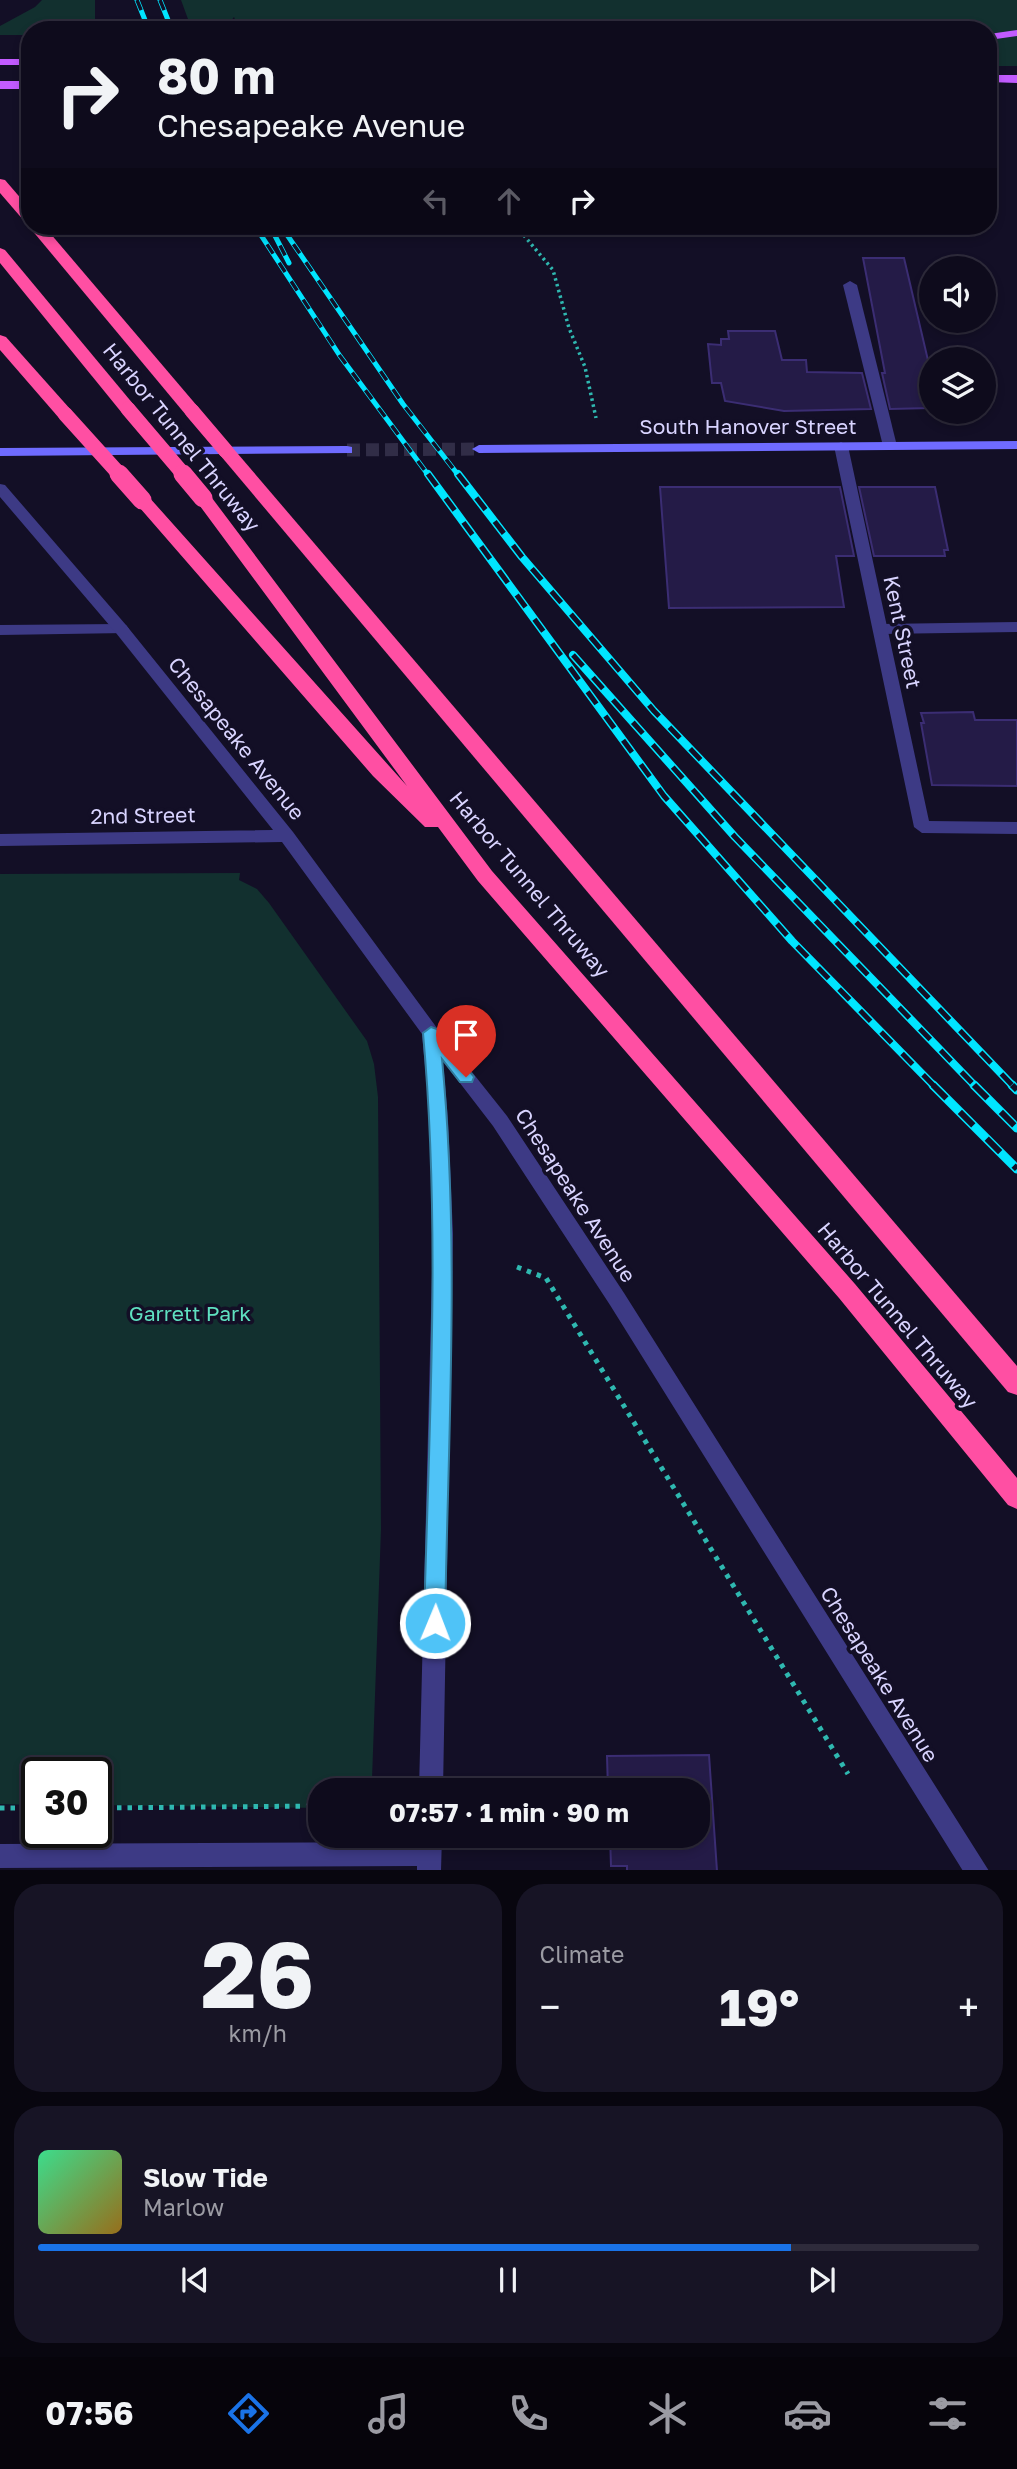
<!DOCTYPE html>
<html lang="en">
<head>
<meta charset="utf-8">
<style>
  body { margin:0; font-family:"Golos Text",sans-serif; background:#171425; color:#f1f3f6; height:100vh; display:flex; flex-direction:column; font-size:26px; white-space:nowrap }
  * { box-sizing:border-box; margin:0 }
  p { font-size:23px; color:#9b9ba3 }
  .icon { flex:none; width:38px; height:38px; fill:none; stroke:currentColor; stroke-width:2; stroke-linecap:round; stroke-linejoin:round }
  .map { position:relative; height:1870px; overflow:hidden }
  .side { display:flex; flex-direction:column; gap:14px; padding:14px; background:#08060f; flex:1 }
  .side>* { flex:none }
  .top-card { position:absolute; left:21px; top:21px; width:976px; height:214px; border-radius:28px; box-shadow:0 4px 10px #0003,0 0 0 2px #2e2b3b; background:#0e0b1c; color:#f1f3f6; overflow:hidden }
  .buttons { position:absolute; left:919px; top:256px; display:grid; gap:14px }
  .buttons a { display:grid; place-items:center; width:77px; height:77px; border-radius:50%; background:#0e0b1c; box-shadow:0 4px 10px #0003,0 0 0 2px #2e2b3b; font-size:35px }
  .speed { position:absolute; left:21px; top:1757px; display:flex; gap:14px; font-size:35px; font-weight:700; text-align:center }
  .speed>* { display:grid; place-content:center; width:91px; height:91px; border-radius:50%; background:#0e0b1c; box-shadow:0 4px 10px #0003,0 0 0 2px #2e2b3b; line-height:1 }
  .speed .limit { border:4px solid #111; border-radius:10px; background:#fff; color:#111 }
  .pin { position:absolute; display:grid; place-items:center; width:60px; height:60px; color:#fff; margin:-72px -30px; border-radius:50% 50% 50% 0; rotate:-45deg; box-shadow:0 0 7px #0007 }
  .pin .icon { rotate:45deg }
  .me { position:absolute; width:77px; margin:-38px; rotate:1deg; stroke-linejoin:round; filter:drop-shadow(0 0 5px #0008) }
  .turn { display:flex; align-items:center; gap:24px; height:147px; padding:0 21px; font-size:32px }
  .turn .icon { width:91px; height:91px; stroke-width:2.5 }
  .turn b { display:block; font-size:49px; line-height:60px }
  .lanes { display:flex; align-items:center; height:66px; padding:0 21px; background:#0003; justify-content:center; gap:35px; direction:ltr }
  .lanes .off { opacity:.35 }
  .big { font-size:52px; font-weight:700; line-height:1.1 }
  .side .widget { flex:1; display:flex; flex-direction:column; justify-content:center; gap:10px; min-width:0; padding:0 24px; border-radius:28px; background:#171425 }
  .side .dial { align-items:center; gap:0 }
  .dial b { font-size:91px; line-height:1 }
  .song { display:flex; align-items:center; gap:21px }
  .cover { width:84px; height:84px; border-radius:10px; background:linear-gradient(135deg,hsl(150 70% 55%),hsl(40 70% 35%)) }
  .played { height:7px; border-radius:4px; background:linear-gradient(90deg,#1a73e8 80%,#2e2b3b 80%) }
  .keys { display:flex; justify-content:space-around; direction:ltr }
  .heat { display:flex; justify-content:space-between; align-items:center; font-size:38px; direction:ltr }
  .side .tiles { flex:1; display:grid; gap:14px; grid-template-columns:1fr 1fr }
  .widget:last-child { grid-column:span 2 }
  .trip { position:absolute; left:308px; top:1778px; width:402px; height:70px; border-radius:28px; background:#0e0b1c; box-shadow:0 4px 10px #0003,0 0 0 2px #2e2b3b; font-weight:700; line-height:70px; text-align:center }
  .tab-bar { display:flex; height:112px; justify-content:space-around; align-items:center; background:#06040b; color:#9b9ba3 }
  .tab-bar .icon { width:49px; height:49px }
  .tab-bar .on { color:#1a73e8 }
  .tab-bar b { font-size:32px; color:#f1f3f6 }
  .map>svg:first-child { display:block }
</style>
</head>
<body>
<div class="map">
<svg width="1017" height="1871" viewBox="0 0 1017 1871">
  <rect width="100%" height="100%" fill="#130f26"/>
  <g fill="#12302f">
    <path d="M42,0H95V30H30V35H0V26L35,7Z"/>
    <path d="M181,0H1017V66H989V30H239L234,17L227,26L192,30Z"/>
    <path d="M240,873L239,880L257,889L269,903L367,1041L374,1064L378,1097L381,1529L372,1779L369,1790H320V1808L96,1805V1773H37V1805L0,1804V874Z"/>
  </g>
  <g fill="#241b47" stroke="#3b2d73" stroke-width="2">
    <path d="M863,258H904L931,373V408L890,409L882,373H885Z"/>
    <path d="M728,331H775L782,360H806L807,372L862,373L871,409L784,411L725,401L721,383H712L708,344L721,345V339H729Z"/>
    <path d="M660,487H840L854,556H836L844,607L669,608Z"/>
    <path d="M859,487H935L948,550H944L945,556H874Z"/>
    <path d="M973,712L975,720H1017V786L932,785L921,723H924L921,713Z"/>
    <path d="M709,1755L717,1871H627V1866H611L610,1836H698V1790H608L607,1756Z"/>
  </g>
  <g fill="none" stroke-linecap="round" stroke-linejoin="round">
    <path stroke="#312d47" stroke-width="13" stroke-dasharray="13 6" stroke-linecap="butt" d="M347,450L479,449"/>
    <path stroke="#2fb8b0" stroke-width="3.5" stroke-dasharray="2.5 3.5" stroke-linecap="butt" d="M516,226L553,270L569,328L585,367L596,418"/>
    <g stroke="#2fb8b0" stroke-width="5" stroke-dasharray="4.5 6" stroke-linecap="butt">
      <path d="M517,1267L546,1278L848,1774"/>
      <path d="M0,1808H37"/>
      <path d="M96,1808L320,1806"/>
    </g>
    <g fill="#3d3a85" fill-rule="evenodd">
      <path d="M850,281L857,285L897,446L895,449L890,450L883,446L843,285Z"/>
      <path d="M1017,622V632L881,634L873,629L881,624Z"/>
      <path d="M121,624L126,625L129,629L126,633L0,635V625Z"/>
    </g>
    <g fill="#3d3a85" fill-rule="evenodd">
      <path d="M841,442L848,446L929,821L1017,822V834L922,833L914,827L834,446Z"/>
      <path d="M0,484L5,485L126,625L293,832L437,1028L507,1116L624,1293L989,1871H963L610,1305L493,1126L443,1061L448,1120L453,1234L443,1790H419L433,1234L430,1120L422,1034L282,842L0,846V834L273,830L116,633L0,497Z"/>
      <path d="M418,1836H442L441,1871H417V1866L0,1868V1844L418,1842Z"/>
    </g>
    <g fill="#6f6bff" fill-rule="evenodd">
      <path d="M1017,441V449L479,453L472,449L479,445Z"/>
      <path d="M347,446L352,447V453L0,456V448Z"/>
    </g>
    <g fill="#c25bff" fill-rule="evenodd">
      <path d="M1017,30V36L989,40V34Z"/>
      <rect x="0" y="59" width="30" height="6"/>
      <path d="M1017,75V83L989,82V75Z"/>
      <rect x="0" y="81" width="30" height="8"/>
    </g>
    <g fill="#ff4fa3" fill-rule="evenodd">
      <path d="M0,179L5,180L30,209V224L25,222L0,193Z"/>
      <path d="M30,224L44,226L198,407L200,411L198,415H186L31,229Z"/>
      <path d="M0,248L5,250L134,405L136,409L134,413H122L0,263Z"/>
      <path d="M0,335L6,337L71,410L73,414L71,418H59L0,350Z"/>
      <path d="M226,446L232,447L1017,1366V1395L1008,1392L220,455L217,451L220,447Z"/>
      <path d="M203,493L209,494L492,871L855,1284L1017,1478V1509L1008,1505L839,1298L478,881L438,827H425L373,776L133,500L136,496H148L407,786L197,502L194,498L197,494Z"/>
    </g>
    <defs>
      <g id="rail-far2">
        <path d="M137,0L149,30"/>
        <path d="M160,0L172,30"/>
        <path d="M255,226L340,356L429,476"/>
        <path d="M270,226L289,263"/>
        <path d="M281,226L403,404L459,476"/>
      </g>
      <g id="rail-far1">
        <path d="M428,474L664,796L792,941L935,1087"/>
        <path d="M458,474L522,557L654,711L1014,1087"/>
        <path d="M573,655L735,837L976,1087"/>
      </g>
      <g id="rail">
        <path d="M933,1085L1017,1169"/>
        <path d="M974,1085L1017,1128"/>
        <path d="M1012,1085L1017,1090"/>
      </g>
    </defs>
    <use href="#rail-far2" stroke="#00e5ff" stroke-width="5"/>
    <use href="#rail-far1" stroke="#00e5ff" stroke-width="8"/>
    <use href="#rail" stroke="#00e5ff" stroke-width="9"/>
    <use href="#rail-far2" stroke="#130f26" stroke-width="3.5" stroke-dasharray="11" stroke-linecap="butt"/>
    <use href="#rail-far1" stroke="#130f26" stroke-width="5" stroke-dasharray="15" stroke-linecap="butt"/>
    <use href="#rail" stroke="#130f26" stroke-width="6" stroke-dasharray="19" stroke-linecap="butt"/>
    <g stroke="#ff4fa3" stroke-width="15">
      <path d="M128,409L185,476"/>
      <path d="M192,411L226,451"/>
      <path d="M65,414L121,476"/>
    </g>
    <g stroke="#ff4fa3" stroke-width="19">
      <path d="M119,474L142,500"/>
      <path d="M183,474L203,498"/>
    </g>
  </g>
  <path fill="#4fc3f7" stroke="#337fa1" stroke-width="2" d="M431,1027L437,1029L474,1077L472,1082H460L442,1059C460,1246 448,1436 445,1623L442,1630L435,1633L427,1630L424,1623C429,1427 441,1229 423,1033Z"/>
  <g text-anchor="middle" dominant-baseline="central" stroke-width="7" stroke-linejoin="round" paint-order="stroke">
    <g font-size="21" fill="#d9d4ff" stroke="#130f26">
      <text x="748" y="426">South Hanover Street</text>
      <text transform="translate(182 437) rotate(51)">Harbor Tunnel Thruway</text>
      <text transform="translate(903 632) rotate(78)">Kent Street</text>
      <text transform="translate(237 738) rotate(51)">Chesapeake Avenue</text>
      <text transform="translate(143 815) rotate(-1)">2nd Street</text>
      <text transform="translate(530 884) rotate(50)">Harbor Tunnel Thruway</text>
      <text transform="translate(576 1195) rotate(57)">Chesapeake Avenue</text>
      <text transform="translate(898 1315) rotate(50)">Harbor Tunnel Thruway</text>
      <text transform="translate(880 1674) rotate(58)">Chesapeake Avenue</text>
    </g>
    <g font-size="21" fill="#5fe0c0" stroke="#130f26">
      <text x="190" y="1313">Garrett Park</text>
    </g>
  </g>
</svg>
<div class="buttons">
<a><svg class="icon" aria-label="sound" viewBox="0 0 24 24"><path d="M4 9h4l5-4v14l-5-4H4zM17 9q2 3 0 6"/></svg></a>
<a><svg class="icon" aria-label="layers" viewBox="0 0 24 24"><path d="M12 4l9 5-9 5-9-5zM3 14l9 5 9-5"/></svg></a>
</div>
<div class="speed"><div class="limit">30</div></div>
<div class="pin" style="left:466px;top:1077px;background:#d93025"><svg class="icon" aria-label="arrive" viewBox="0 0 24 24"><path d="M6 21V4h12l-3 4 3 4H6"/></svg></div>
<svg class="me" style="left:435px;top:1623px" viewBox="-20 -20 40 40"><circle r="17" fill="#4fc3f7" stroke="#fff" stroke-width="3"/><path d="M0-11L8 9 0 5-8 9z" fill="#fff"/></svg>
<div class="trip">07:57 · 1 min · 90 m</div>
<div class="top-card">
<div class="turn"><svg class="icon" aria-label="right" viewBox="0 0 24 24"><path d="M7 20v-9h11M14 6l5 5-5 5"/></svg><div><b>80 m</b>Chesapeake Avenue</div></div>
<div class="lanes"><svg class="icon off" aria-label="left" viewBox="0 0 24 24"><path d="M17 20v-9H6M10 6l-5 5 5 5"/></svg><svg class="icon off" aria-label="ahead" viewBox="0 0 24 24"><path d="M12 20V5M6 11l6-6 6 6"/></svg><svg class="icon" aria-label="right" viewBox="0 0 24 24"><path d="M7 20v-9h11M14 6l5 5-5 5"/></svg></div>
</div>
</div>
<section class="side">
<div class="tiles">
<div class="widget dial"><b>26</b><p>km/h</p></div>
<div class="widget"><p>Climate</p>
<div class="heat"><a>−</a><b class="big">19°</b><a>+</a></div>
</div>
<div class="widget">
<div class="song"><i class="cover"></i><div><b>Slow Tide</b><p>Marlow</p></div></div>
<div class="played"></div>
<div class="keys"><svg class="icon" aria-label="previous" viewBox="0 0 24 24"><path d="M18 5L8 12l10 7zM5 5v14"/></svg><svg class="icon" aria-label="pause" viewBox="0 0 24 24"><path d="M8 5v14M16 5v14"/></svg><svg class="icon" aria-label="next" viewBox="0 0 24 24"><path d="M6 5l10 7-10 7zM19 5v14"/></svg></div>
</div>
</div>
</section>
<nav class="tab-bar">
<b>07:56</b>
<svg class="icon on" aria-label="directions" viewBox="0 0 24 24"><path d="M12 3l9 9-9 9-9-9zM9 14v-3h6M13 9l2 2-2 2"/></svg>
<svg class="icon" aria-label="music" viewBox="0 0 24 24"><path d="M9 18V5l10-2v13"/><circle cx="6" cy="18" r="3"/><circle cx="16" cy="16" r="3"/></svg>
<svg class="icon" aria-label="phone" viewBox="0 0 24 24"><path d="M5 4h4l2 5-3 2q2 4 5 5l2-3 5 2v4C11 20 4 13 5 4z"/></svg>
<svg class="icon" aria-label="climate" viewBox="0 0 24 24"><path d="M12 3v18M4 7l16 10M4 17L20 7"/></svg>
<svg class="icon" aria-label="car" viewBox="0 0 24 24"><path d="M5 17H2v-5l4-1 3-4h7l3 4 3 1v5h-3M9 17h6M6 11h13"/><circle cx="7" cy="17" r="2"/><circle cx="17" cy="17" r="2"/></svg>
<svg class="icon" aria-label="filters" viewBox="0 0 24 24"><path d="M4 7h16M4 17h16"/><circle cx="9" cy="7" r="2"/><circle cx="15" cy="17" r="2"/></svg>
</nav>
</body>
</html>
